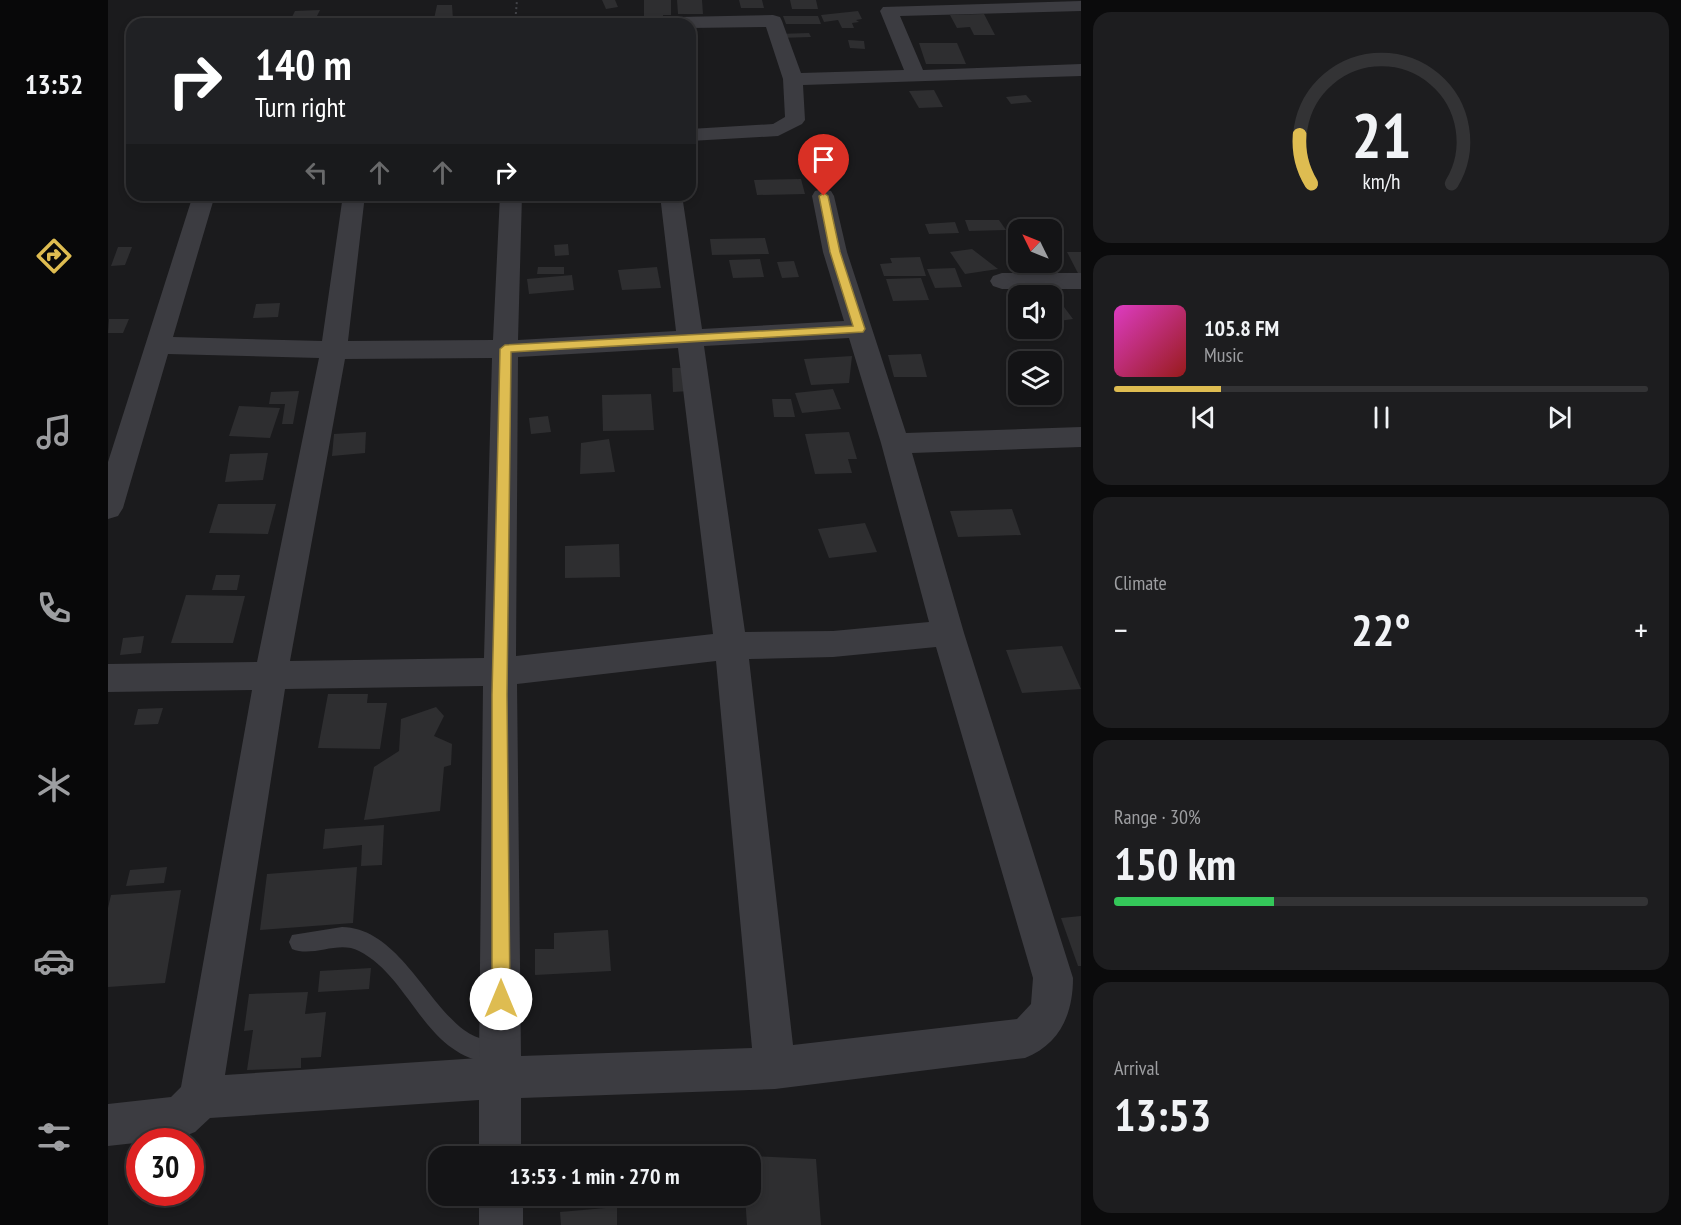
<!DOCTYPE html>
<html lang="en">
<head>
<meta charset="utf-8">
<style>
  body { margin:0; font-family:"PT Sans Narrow",sans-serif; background:#1d1d1f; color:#f1f3f6; height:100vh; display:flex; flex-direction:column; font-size:22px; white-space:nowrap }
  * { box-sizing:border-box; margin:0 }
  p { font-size:20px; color:#9d9ea1 }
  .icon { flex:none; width:33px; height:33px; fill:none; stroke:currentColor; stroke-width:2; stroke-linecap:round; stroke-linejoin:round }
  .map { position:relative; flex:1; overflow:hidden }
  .details { display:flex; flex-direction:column; gap:12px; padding:12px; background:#0b0b0c; width:600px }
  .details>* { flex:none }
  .hud { position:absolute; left:18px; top:18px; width:570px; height:183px; border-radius:18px; box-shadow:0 3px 9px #0003,0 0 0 2px #333335; background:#202124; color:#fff; overflow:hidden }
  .needle { width:39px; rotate:313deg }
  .controls { position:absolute; left:900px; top:219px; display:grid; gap:12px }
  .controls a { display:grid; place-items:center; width:54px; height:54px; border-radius:12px; background:#141416; box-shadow:0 3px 9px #0003,0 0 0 2px #333335; font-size:30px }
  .speed { position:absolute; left:18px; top:1128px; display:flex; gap:12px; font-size:30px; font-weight:700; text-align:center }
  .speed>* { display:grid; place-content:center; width:78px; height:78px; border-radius:50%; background:#141416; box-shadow:0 3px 9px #0003,0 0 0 2px #333335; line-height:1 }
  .speed .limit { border:9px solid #d22; background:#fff; color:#111 }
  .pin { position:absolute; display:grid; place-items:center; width:51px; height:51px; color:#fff; margin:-62px -26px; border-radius:50% 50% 50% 0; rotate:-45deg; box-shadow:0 0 6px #0007 }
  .pin .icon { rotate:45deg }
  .me { position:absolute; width:66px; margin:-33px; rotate:0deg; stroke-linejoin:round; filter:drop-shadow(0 0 4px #0008) }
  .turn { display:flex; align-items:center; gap:21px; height:126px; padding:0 30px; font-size:27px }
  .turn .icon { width:78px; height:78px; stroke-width:2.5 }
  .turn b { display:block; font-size:42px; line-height:51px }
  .lanes { display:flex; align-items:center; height:57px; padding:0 30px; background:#0003; justify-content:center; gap:30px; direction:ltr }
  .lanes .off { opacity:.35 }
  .big { font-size:45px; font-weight:700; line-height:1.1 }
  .details .tile { flex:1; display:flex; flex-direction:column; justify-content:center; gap:9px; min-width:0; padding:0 21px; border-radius:18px; background:#1d1d1f }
  .details .dial { align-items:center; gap:0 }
  .dial svg { height:156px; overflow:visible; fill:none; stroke:#333335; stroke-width:7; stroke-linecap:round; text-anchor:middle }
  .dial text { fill:#f1f3f6; stroke:none }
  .song { display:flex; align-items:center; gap:18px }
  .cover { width:72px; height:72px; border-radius:9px; background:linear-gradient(135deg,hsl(310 70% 55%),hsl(0 70% 35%)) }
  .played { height:6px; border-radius:3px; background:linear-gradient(90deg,#debc51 20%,#333335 20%) }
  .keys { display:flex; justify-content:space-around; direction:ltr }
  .heat { display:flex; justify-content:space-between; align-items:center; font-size:33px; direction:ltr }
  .charge { height:9px; border-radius:4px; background:linear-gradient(90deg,#34c759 30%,#333335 0) }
  .trip { position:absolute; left:320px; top:1146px; width:333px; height:60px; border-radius:18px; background:#141416; box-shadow:0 3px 9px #0003,0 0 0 2px #333335; font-weight:700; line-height:60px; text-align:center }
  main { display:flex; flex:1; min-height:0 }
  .dock { display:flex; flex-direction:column; width:108px; justify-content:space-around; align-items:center; background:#080809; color:#9d9ea1 }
  .dock .icon { width:42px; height:42px }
  .dock .on { color:#debc51 }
  .dock b { font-size:27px; color:#f1f3f6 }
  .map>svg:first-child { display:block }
</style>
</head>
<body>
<main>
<nav class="dock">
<b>13:52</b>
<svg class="icon on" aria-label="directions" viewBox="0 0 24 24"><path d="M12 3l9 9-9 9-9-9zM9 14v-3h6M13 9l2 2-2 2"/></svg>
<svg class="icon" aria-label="music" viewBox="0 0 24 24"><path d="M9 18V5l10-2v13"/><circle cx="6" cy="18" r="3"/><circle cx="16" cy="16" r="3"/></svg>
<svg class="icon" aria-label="phone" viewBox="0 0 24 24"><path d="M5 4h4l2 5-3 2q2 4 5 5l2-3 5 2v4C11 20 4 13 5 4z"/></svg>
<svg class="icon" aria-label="climate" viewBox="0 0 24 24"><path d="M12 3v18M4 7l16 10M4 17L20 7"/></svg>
<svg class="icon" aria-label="car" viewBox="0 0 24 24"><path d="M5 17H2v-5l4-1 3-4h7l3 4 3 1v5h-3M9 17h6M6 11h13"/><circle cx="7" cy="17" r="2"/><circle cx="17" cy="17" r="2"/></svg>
<svg class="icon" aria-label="filters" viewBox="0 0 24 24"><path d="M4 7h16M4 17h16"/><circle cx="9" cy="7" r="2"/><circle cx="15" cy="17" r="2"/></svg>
</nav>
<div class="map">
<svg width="973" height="1225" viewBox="0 0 973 1225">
  <rect width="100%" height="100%" fill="#1b1b1d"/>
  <g fill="#2e2e30">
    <path d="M494,0H507L510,7L498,9Z"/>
    <path d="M536,0H563V15H555V19H536Z"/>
    <path d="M569,0H594L595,14H570Z"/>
    <path d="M631,0H654L656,8H633Z"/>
    <path d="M682,0H708L710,9H684Z"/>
    <path d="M329,5H344L345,19H326Z"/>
    <path d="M212,10L205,24L181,23L187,11Z"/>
    <path d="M750,11L754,19L748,20L751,22L744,23L746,28H734L730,20L716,22L713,15Z"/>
    <path d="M876,14L887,35H866L862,27L849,28L842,15Z"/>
    <path d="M675,16H710L713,24H678Z"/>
    <path d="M701,33L703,37L671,38L670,34Z"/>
    <path d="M740,40L756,41L757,49L742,48Z"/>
    <path d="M811,43H849L858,64H818Z"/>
    <path d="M826,90L835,107L811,108L801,91Z"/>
    <path d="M918,95L924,102L903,104L898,97Z"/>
    <path d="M693,179L697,194L649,195L646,180Z"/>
    <path d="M857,220H891L898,230L861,231Z"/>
    <path d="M847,222L851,233L821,234L817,224Z"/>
    <path d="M657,238L661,254L604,255L602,239Z"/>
    <path d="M460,244L461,255L447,256L446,245Z"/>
    <path d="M10,247H24L17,265L3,266Z"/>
    <path d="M864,249L890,269L857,274L842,252Z"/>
    <path d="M959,252H973V279Z"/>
    <path d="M812,257L818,276H776L772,264L784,263L782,258Z"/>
    <path d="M652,259L656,277L625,278L621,260Z"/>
    <path d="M686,261L691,277L674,278L669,262Z"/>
    <path d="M430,267H456V274H429Z"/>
    <path d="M549,267L553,288L514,290L510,270Z"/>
    <path d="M847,268L854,287L827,288L819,269Z"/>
    <path d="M464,275L466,290L421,294L419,279Z"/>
    <path d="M813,278L821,300L785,301L778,279Z"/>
    <path d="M944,295H947L965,319L944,322Z"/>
    <path d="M172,303L170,317L145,318L148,304Z"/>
    <path d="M1,319H21L15,333H0Z"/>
    <path d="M813,354L819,377H786L780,355Z"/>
    <path d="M744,356L741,383L703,385L696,359Z"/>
    <path d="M564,368H580L582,391L565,392Z"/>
    <path d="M725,389L733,409L694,413L687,393Z"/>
    <path d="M191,391L185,424H174L177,404H161L163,392Z"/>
    <path d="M543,394L546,430L495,431L494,395Z"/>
    <path d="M664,399H683L687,417H666Z"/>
    <path d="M131,406L172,408L162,438L121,436Z"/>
    <path d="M440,416L443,432L423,434L421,418Z"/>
    <path d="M258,432L257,453L224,456L226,434Z"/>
    <path d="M741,432L749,459H740L744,473L707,474L697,434Z"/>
    <path d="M501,439L507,472L472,474L473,443Z"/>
    <path d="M160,453L155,480L117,482L122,454Z"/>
    <path d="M110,504H168L160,534L101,533Z"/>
    <path d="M904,509L913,535L850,537L842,511Z"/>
    <path d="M757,523L769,552L721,558L710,529Z"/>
    <path d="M511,544L512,577L457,578V546Z"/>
    <path d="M108,575H132L129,590H104Z"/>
    <path d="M78,595L137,596L125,643H63Z"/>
    <path d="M36,636L33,653L12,655L15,638Z"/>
    <path d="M954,646L973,689L914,693L898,650Z"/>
    <path d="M220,694H260L259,703H279L272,749L210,748Z"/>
    <path d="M328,707L336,716L326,736L344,744L343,765L336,767L332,811L256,820L266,767L291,751L293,719Z"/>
    <path d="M55,708L50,724L26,725L30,709Z"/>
    <path d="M276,825L274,865L253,866L254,845L215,849L217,829Z"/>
    <path d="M59,867L56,883L18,886L22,870Z"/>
    <path d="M249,867L245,923L152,930L159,874Z"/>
    <path d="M73,890L57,983L0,987V908L3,895Z"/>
    <path d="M973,916V966H970L953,918Z"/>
    <path d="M500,930L503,971L427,975V949H446V933Z"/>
    <path d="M263,968L261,989L210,992L212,971Z"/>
    <path d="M200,992L197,1014L218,1012L213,1057L193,1058V1068L139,1070L145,1030L136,1031L141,994Z"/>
    <path d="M642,1156L708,1159L713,1225H639L637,1196H642Z"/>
    <path d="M509,1207V1225H453L452,1212Z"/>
  </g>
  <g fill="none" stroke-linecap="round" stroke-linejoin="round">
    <path stroke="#424348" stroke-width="2" stroke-dasharray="2 3" stroke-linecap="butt" d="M407,24L409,0"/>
    <path fill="#3c3c41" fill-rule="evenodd" d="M234,927C289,928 317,1001 356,1030C370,1041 385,1040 400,1046L403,1054L400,1062C391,1065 386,1064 377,1062C315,1051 302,977 251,951C230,940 205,958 184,949L181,942L184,935Z"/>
    <g fill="#3c3c41" fill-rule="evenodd">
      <path d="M973,1V11L792,16L815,70L973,64V76L695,85L697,120L694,124L670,136L582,141V129L665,124L677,117L675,79L658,27L582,28V24H511L513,20L520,18L665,15L672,17L674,21L693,73L796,70L772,11L775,7Z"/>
      <path d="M715,189L723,191L726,196L739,252L798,433L973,427V447L804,453L856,633L965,978C965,1014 952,1044 917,1058L667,1089L413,1098V1156H371V1100L102,1118L87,1132L72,1138L0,1146V1104L63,1097L73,1087L144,690L0,692V664L149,662L211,358L60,354L15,508L10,516L0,519V462L85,195H107L65,337L214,341L235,195H257L240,341L385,340L392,195H414L410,340L568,331L552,195H574L594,329L736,321L715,252L704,196L707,191ZM741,338L773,443L821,622L725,631L637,632L596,346ZM570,348L605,634L408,656L410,357ZM384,358L376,658L182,661L237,359ZM828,647L925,978L923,1004L909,1019L685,1045L641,659L725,657ZM608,661L644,1048L413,1056L409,684ZM375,686L371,1058L117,1075L177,689Z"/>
      <path d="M894,273H973V289H894L885,286L882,281L885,276Z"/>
      <rect x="371" y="1196" width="44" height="29"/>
    </g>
  </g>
  <path fill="#debc51" stroke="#907a35" stroke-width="1.5" d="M716,193L720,196L732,252L757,329L755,332L403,352L399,695L402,999L399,1006L393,1008L387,1006L384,999V695L392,349L397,345L745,326L722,252L711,196Z"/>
</svg>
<div class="controls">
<a><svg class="needle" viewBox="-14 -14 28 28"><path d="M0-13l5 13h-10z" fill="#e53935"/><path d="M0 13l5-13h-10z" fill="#9d9ea1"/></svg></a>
<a><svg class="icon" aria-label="sound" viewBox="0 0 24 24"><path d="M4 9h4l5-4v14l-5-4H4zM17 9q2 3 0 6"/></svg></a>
<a><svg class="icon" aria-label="layers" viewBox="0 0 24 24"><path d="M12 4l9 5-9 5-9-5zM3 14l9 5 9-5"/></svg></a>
</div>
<div class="speed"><div class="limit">30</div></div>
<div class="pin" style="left:716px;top:196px;background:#d93025"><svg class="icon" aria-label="arrive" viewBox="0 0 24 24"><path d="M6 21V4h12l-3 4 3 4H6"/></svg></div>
<svg class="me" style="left:393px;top:999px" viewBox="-20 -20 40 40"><circle r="19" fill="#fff"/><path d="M0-13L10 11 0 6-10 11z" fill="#debc51"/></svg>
<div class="trip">13:53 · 1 min · 270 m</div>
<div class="hud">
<div class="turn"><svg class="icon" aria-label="right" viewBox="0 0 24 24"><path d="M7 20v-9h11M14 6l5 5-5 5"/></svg><div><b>140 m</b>Turn right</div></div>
<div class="lanes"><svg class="icon off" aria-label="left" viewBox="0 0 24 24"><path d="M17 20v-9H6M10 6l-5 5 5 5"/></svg><svg class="icon off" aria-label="ahead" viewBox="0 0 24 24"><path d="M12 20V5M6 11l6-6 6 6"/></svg><svg class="icon off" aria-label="ahead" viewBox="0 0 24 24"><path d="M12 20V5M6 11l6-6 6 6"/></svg><svg class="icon" aria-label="right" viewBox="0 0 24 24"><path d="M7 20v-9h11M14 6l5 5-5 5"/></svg></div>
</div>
</div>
<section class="details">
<div class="tile dial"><svg viewBox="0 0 100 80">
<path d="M14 69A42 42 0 1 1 86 69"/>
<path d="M14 69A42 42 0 0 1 8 44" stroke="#debc51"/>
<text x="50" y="56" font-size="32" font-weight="700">21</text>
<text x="50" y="72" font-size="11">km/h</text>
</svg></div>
<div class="tile">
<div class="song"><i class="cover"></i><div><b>105.8 FM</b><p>Music</p></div></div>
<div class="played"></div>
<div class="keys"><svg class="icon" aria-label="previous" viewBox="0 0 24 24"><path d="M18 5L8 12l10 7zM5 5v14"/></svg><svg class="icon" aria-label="pause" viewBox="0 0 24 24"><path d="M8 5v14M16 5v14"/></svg><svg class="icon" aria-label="next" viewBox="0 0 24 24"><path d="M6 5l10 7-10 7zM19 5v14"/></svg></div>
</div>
<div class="tile"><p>Climate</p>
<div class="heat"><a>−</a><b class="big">22°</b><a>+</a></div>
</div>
<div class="tile"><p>Range · 30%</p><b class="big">150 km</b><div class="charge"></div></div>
<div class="tile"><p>Arrival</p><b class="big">13:53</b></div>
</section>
</main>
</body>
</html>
